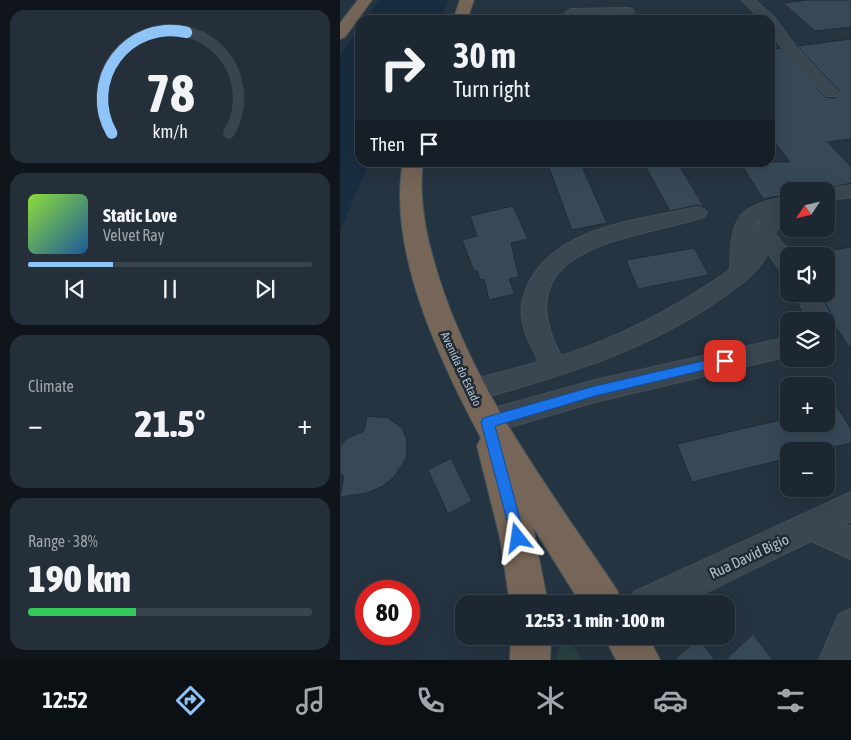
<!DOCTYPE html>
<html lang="en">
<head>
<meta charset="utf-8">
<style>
  body { margin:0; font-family:"Asap Condensed",sans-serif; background:#252f39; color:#f1f3f6; height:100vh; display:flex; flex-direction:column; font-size:19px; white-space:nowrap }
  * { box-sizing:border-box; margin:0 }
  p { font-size:16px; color:#a0a5ab }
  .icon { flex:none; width:28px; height:28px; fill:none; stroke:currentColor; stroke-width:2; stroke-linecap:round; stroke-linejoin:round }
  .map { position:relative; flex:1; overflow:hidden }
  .side { display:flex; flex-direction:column; gap:10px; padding:10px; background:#0f151b; width:340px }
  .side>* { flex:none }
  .banner { position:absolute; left:15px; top:15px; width:420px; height:152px; border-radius:15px; box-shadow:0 5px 20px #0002,0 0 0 1px #3a444d; background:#1c2731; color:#f1f3f6; overflow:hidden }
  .needle { width:32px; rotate:235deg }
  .tools { position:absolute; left:440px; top:182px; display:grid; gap:10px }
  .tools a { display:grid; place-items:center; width:55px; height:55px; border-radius:10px; background:#1c2731; box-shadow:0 5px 20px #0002,0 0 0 1px #3a444d; font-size:25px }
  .speed { position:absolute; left:15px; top:580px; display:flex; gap:10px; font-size:25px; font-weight:700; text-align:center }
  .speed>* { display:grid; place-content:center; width:65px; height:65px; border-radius:50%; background:#1c2731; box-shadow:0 5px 20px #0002,0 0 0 1px #3a444d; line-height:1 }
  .speed .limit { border:8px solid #d22; background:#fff; color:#111 }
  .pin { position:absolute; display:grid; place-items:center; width:42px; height:42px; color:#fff; margin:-21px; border-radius:10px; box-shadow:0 2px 8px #0006 }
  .me { position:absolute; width:55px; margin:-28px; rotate:345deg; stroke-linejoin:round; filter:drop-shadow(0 0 4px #0008) }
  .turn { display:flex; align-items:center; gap:18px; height:105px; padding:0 15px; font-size:22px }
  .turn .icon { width:65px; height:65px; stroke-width:2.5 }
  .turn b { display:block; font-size:35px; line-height:42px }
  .then { display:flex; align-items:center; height:48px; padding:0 15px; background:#0003; gap:10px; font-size:19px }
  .big { font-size:38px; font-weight:800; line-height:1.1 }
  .side .tile { flex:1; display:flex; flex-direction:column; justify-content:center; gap:8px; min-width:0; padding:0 18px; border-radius:15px; background:#252f39 }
  .side .dial { align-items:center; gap:0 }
  .dial svg { height:130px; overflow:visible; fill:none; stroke:#3a444d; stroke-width:7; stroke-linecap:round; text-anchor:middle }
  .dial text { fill:#f1f3f6; stroke:none }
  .song { display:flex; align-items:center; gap:15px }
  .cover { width:60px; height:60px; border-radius:8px; background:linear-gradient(135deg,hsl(90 70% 55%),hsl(210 70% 35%)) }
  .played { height:5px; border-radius:2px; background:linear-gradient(90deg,#8ec4f8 30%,#3a444d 30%) }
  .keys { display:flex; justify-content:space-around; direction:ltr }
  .heat { display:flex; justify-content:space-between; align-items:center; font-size:28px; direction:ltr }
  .charge { height:8px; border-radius:4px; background:linear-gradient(90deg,#34c759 38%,#3a444d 0) }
  .trip { position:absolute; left:115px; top:595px; width:280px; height:50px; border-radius:15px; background:#1c2731; box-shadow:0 5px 20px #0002,0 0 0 1px #3a444d; font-weight:800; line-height:50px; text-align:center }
  .tabs { display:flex; height:80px; justify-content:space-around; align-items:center; background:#0b1014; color:#a0a5ab }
  .tabs .icon { width:35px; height:35px }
  .tabs .on { color:#8ec4f8 }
  .tabs b { font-size:22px; color:#f1f3f6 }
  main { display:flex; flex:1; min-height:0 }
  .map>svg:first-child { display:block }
</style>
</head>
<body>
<main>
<section class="side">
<div class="tile dial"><svg viewBox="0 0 100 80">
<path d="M14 69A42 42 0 1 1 86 69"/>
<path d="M14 69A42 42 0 0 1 60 7" stroke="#8ec4f8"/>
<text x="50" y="56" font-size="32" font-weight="700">78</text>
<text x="50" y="72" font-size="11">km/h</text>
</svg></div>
<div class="tile">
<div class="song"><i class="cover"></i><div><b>Static Love</b><p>Velvet Ray</p></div></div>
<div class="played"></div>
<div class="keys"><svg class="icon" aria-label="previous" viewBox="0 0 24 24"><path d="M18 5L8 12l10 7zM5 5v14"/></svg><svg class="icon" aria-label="pause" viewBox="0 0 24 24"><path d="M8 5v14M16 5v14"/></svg><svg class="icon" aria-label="next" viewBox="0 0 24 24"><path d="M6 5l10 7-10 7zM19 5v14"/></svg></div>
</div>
<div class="tile"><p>Climate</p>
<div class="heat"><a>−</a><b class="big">21.5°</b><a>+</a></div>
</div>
<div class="tile"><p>Range · 38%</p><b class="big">190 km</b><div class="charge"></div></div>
</section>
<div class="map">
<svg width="511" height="660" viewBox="0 0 511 660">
  <rect width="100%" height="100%" fill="#253441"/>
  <path fill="#284241" d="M221,636H228L241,660H217Z"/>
  <g fill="#182d3f">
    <path d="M39,0H108L99,20H25Z"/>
    <path d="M20,27V162L29,163L0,231V54Z"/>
  </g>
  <g fill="#374957" stroke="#202d38">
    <path d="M467,0H511V27L475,31L443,3Z"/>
    <path d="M511,39V139L488,142L511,167V183L477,191H449V194L423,199L400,162H450L430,136V49L440,48L485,97L496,98L500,92L457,46Z"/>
    <path d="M207,162H240L267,223L232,230Z"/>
    <path d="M303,162H337L364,207L357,205L330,211Z"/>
    <path d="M173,206L188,239L171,243L179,277L169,279L175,294L149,300L144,279L140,280L137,270L134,271L122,240L137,236L130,216Z"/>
    <path d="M511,247V350L494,324L495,320L480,294H486V251Z"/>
    <path d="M354,248L369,275L298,289L286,260Z"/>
    <path d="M486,389L511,429V443L477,451H449V458L352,482L337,444L449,418V424H486Z"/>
    <path d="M27,416L48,418L62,428L67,440L66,459L53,478L43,486L27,493L0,497L4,476L0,472V447L6,439L24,431Z"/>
    <path d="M111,458L132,501L108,514L88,470Z"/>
    <path d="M413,634L433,660H385Z"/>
    <path d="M359,638L375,660H334Z"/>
  </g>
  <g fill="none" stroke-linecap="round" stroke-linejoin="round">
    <defs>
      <g id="minor">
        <path d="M402,0H415L435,18L456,47L496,90L499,93L496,96H486C469,78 430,44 430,20H422Z"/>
        <path d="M288,8L292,9L294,12L292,15L231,17L225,13L231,9Z"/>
        <path d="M511,185V197L486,201V191H479Z"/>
        <path d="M449,196V220L440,225L435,233L452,256H449V274L441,272L428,253C417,275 398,286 379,300C301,354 219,376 130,402L121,399L117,391L121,383L199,362C192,347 183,332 182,316C180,302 185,291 191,279C223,224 301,221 357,207L364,209L367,213L364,217L351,221C280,240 165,251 221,356C281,337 335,308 387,272L390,269C392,216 395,207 449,196ZM435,211L426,216L414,230L421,217Z"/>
        <path d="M455,294H478L493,321L489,327L486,328V321H469Z"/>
        <path d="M449,337V356L255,402L147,434L137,430L134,422L137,414L147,410L255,380Z"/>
        <path d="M511,492V521L505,525L511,527V559L471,541L342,604H289L294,592Z"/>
        <path d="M511,609V660H479L499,614Z"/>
      </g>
      <g id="highway">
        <path d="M18,0H32L5,37L0,39V23Z"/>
        <path d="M120,0H134L127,20H113Z"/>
        <path d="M63,162H83C78,202 87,240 99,278C136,394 210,490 277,590L282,604H241L193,527L208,604H170L160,538L137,446L141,438C100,361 47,251 63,162Z"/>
        <path d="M171,636H211L210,660H170Z"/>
        <path d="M264,636H308L320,660H276Z"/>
      </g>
    </defs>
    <use href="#minor" stroke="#434f5a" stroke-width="2"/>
    <use href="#highway" stroke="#44515b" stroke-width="2"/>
    <use href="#minor" fill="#3a4650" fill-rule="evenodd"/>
    <use href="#highway" fill="#766657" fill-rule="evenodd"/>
  </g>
  <path fill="#1a73e8" stroke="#114b97" d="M385,356L391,361L389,364L255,396L155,426L185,538L183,543L178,546L173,543L141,422L143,418L255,386Z"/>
  <g text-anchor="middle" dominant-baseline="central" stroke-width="5" stroke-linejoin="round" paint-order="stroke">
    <g font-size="12" fill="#b6c1cb" stroke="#1e2b36">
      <text transform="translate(121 369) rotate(65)">Avenida do Estado</text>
    </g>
    <g font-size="15" fill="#b6c1cb" stroke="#1e2b36">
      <text transform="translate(409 556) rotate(-25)">Rua David Bigio</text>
    </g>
  </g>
</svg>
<div class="tools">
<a><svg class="needle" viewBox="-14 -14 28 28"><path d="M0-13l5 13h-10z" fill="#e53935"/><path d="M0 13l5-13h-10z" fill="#a0a5ab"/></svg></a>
<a><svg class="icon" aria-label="sound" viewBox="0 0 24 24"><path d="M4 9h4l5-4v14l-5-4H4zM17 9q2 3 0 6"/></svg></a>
<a><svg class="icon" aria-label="layers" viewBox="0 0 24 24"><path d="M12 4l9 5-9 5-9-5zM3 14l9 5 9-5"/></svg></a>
<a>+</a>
<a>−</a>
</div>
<div class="speed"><div class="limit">80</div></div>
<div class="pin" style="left:385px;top:361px;background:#d93025"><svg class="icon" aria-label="arrive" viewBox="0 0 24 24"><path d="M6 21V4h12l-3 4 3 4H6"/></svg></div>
<svg class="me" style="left:178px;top:538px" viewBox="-20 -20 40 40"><path d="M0-17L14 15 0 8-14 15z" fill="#1a73e8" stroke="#fff" stroke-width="4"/></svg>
<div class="trip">12:53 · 1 min · 100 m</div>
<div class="banner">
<div class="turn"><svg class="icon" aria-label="right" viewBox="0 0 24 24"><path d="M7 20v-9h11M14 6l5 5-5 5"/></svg><div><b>30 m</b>Turn right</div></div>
<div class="then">Then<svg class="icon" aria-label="arrive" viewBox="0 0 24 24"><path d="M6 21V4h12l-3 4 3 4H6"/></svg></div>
</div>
</div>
</main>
<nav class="tabs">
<b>12:52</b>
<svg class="icon on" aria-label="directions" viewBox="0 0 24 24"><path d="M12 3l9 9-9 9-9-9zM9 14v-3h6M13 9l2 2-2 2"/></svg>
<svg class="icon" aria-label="music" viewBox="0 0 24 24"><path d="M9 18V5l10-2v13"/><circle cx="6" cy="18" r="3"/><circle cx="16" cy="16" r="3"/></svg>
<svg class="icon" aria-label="phone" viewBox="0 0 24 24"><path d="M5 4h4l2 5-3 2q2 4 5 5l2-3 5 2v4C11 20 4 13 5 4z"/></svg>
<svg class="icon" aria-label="climate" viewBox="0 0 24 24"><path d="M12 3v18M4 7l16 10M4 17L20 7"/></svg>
<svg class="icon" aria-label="car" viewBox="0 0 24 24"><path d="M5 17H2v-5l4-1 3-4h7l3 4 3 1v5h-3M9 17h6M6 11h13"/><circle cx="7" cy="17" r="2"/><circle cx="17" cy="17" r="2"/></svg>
<svg class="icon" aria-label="filters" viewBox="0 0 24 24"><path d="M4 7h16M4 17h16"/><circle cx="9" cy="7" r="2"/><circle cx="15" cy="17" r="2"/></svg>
</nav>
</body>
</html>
